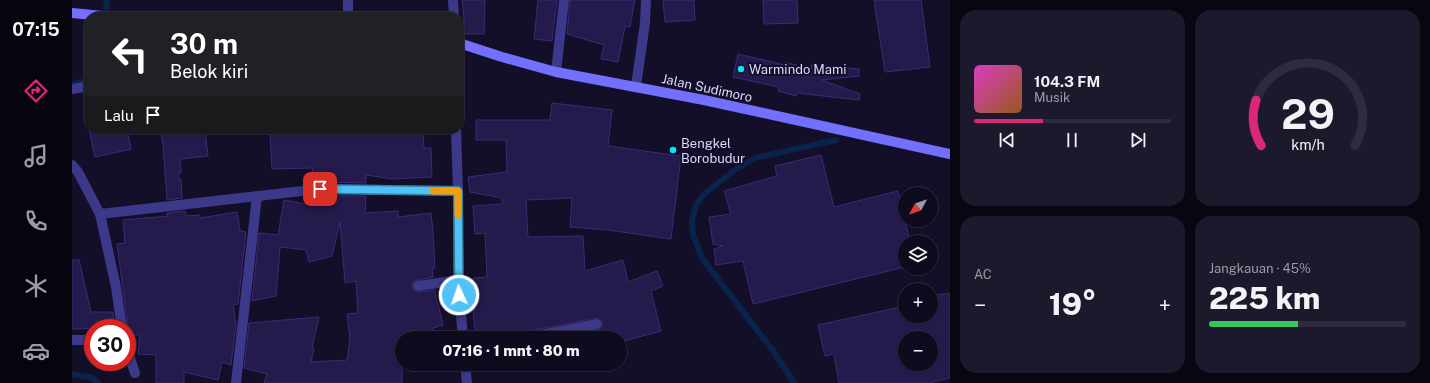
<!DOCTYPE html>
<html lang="id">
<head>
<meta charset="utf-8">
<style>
  body { margin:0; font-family:"Public Sans",sans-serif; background:#1d192c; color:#f1f3f6; height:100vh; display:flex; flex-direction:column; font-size:15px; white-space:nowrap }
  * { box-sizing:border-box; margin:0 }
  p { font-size:13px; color:#9b9ba4 }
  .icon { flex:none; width:22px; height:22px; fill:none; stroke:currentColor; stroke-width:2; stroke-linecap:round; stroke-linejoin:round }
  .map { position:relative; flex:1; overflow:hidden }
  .panel { display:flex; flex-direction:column; gap:10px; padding:10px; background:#080611; width:480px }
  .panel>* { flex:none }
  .top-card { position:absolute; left:12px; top:12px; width:380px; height:122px; border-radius:16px; box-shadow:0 1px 3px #0004,0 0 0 1px #2f2b3d; background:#202124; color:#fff; overflow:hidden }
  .needle { width:26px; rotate:230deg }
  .tools { position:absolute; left:826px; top:187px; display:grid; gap:8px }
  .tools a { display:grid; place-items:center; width:40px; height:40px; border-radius:50%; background:#0f0b1f; box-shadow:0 1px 3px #0004,0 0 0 1px #2f2b3d; font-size:20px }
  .speed { position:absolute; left:12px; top:319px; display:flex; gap:8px; font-size:20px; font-weight:700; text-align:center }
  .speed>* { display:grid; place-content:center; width:52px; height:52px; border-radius:50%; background:#0f0b1f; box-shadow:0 1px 3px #0004,0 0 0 1px #2f2b3d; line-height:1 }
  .speed .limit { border:6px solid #d22; background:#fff; color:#111 }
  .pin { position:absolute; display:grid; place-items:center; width:34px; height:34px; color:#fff; margin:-17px; border-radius:8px; box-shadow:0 2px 6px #0006 }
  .me { position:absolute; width:44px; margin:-22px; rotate:357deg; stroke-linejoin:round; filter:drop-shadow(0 0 3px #0008) }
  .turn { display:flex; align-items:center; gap:14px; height:84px; padding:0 20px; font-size:18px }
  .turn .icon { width:52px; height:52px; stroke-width:2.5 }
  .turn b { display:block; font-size:28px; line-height:34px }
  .then { display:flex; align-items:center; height:38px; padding:0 20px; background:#0003; gap:8px; font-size:15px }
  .big { font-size:30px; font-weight:800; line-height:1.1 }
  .panel .tile { flex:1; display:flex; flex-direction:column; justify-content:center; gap:6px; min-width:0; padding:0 14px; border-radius:16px; background:#1d192c }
  .panel .dial { align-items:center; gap:0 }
  .dial svg { height:104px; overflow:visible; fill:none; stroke:#2f2b3d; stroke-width:7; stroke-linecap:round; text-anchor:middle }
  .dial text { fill:#f1f3f6; stroke:none }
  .song { display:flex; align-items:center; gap:12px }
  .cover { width:48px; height:48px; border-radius:6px; background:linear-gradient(135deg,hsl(310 70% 55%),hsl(30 70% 35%)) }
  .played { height:4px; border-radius:2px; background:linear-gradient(90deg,#db2777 35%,#2f2b3d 35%) }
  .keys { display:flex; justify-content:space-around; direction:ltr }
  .heat { display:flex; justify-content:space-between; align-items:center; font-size:22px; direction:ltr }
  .charge { height:6px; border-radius:3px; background:linear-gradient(90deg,#34c759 45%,#2f2b3d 0) }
  .panel .tiles { flex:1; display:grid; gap:10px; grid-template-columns:repeat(2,1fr) }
  .trip { position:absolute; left:323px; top:331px; width:232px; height:40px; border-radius:20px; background:#0f0b1f; box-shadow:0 1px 3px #0004,0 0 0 1px #2f2b3d; font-weight:800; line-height:40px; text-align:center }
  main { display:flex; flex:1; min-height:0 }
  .menu { display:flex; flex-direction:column; width:72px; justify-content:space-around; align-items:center; background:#06040c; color:#9b9ba4 }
  .menu .icon { width:28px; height:28px }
  .menu .active { color:#db2777 }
  .menu b { font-size:18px; color:#f1f3f6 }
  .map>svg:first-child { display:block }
</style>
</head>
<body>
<main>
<nav class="menu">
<b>07:15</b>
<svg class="icon active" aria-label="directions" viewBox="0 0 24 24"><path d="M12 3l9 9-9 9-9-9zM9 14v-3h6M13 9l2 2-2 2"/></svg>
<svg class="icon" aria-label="music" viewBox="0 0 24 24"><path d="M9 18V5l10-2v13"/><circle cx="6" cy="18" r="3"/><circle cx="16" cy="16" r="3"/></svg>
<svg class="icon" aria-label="phone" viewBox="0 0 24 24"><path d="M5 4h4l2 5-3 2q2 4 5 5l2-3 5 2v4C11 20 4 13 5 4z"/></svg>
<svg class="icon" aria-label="climate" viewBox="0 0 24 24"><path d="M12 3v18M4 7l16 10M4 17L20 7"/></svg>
<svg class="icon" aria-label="car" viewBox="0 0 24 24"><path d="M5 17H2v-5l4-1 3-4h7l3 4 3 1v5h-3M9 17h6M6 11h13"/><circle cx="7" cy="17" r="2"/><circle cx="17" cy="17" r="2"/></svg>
</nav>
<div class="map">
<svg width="878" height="383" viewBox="0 0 878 383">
  <rect width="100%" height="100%" fill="#140f29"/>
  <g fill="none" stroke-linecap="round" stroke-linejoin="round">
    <g stroke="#0a234d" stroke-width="6">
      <path d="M34,11L35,0"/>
      <path d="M0,84L15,81L17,79"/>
      <path d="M0,374L21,378L26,383"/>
      <path d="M722,383L702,352L630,258L621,234L620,221L624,205L632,194L663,170L683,158L764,140"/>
    </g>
  </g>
  <g fill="#241a4b" stroke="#3b2b78" fill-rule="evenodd">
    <path d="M390,0H413L412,34H392V19Z"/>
    <path d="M466,0H485L480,41L462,39Z"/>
    <path d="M498,0H563L558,27L553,26L546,62L529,59L532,45L495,34Z"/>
    <path d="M591,0H622L623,20L593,22Z"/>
    <path d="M691,0H725L726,23L692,24Z"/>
    <path d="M802,0H849L858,67L813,72Z"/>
    <path d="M666,54L713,65V62L739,69L740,64L787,69V76L750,80L788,94L787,100L725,93L724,96L706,91L707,87L661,77Z"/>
    <path d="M480,103L540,110L536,146L609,156L599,239L536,230L498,227L500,198L454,200L456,237L511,236L513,271L551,260L556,282L585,271L591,286L579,291L589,331L548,342V338H487L529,329L531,326V322L527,318H524L452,332L448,333L447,338H404L401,310H403L401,278L415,277L413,233L403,234L401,206L430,204V198L398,192L396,177L435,172L434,140H404V120H478Z"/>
    <path d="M17,129H55L59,149L23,157Z"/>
    <path d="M88,129H133L136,156L108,159L109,173H107V179H109L110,198L95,200L91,144Z"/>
    <path d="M246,129H351L352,148H359L360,177L320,179L294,175V183L248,182L238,184L241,168L200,169L198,135L246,133Z"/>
    <path d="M749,155L762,207L826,191L838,242H833V267L681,304L671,261L644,265L642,249L651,246L641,244L637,217L659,214L652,191L705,176L703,166Z"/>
    <path d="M248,196H294L293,213L326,211V217L359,213L361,231L363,268H360L361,277L342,281L340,287L341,290L344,292L363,290L365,303H366L371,325L361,328L362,338H330V383H192L195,374L172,368L177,323L247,317L240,348H242L239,362L275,360L278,339L275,314L286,313L284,281L273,283L268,222L260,256L237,262L234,250L208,247L204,296L180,301L187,233L206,235L212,200L234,204L235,197Z"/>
    <path d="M111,211H113L114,216L128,215V218L165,212L168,231L174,232L166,304L161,305L164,324L159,365L150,362L146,380L112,372V383H84V355L66,354L68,335H56V327L45,244L53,243L51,220L96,216L95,213Z"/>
    <path d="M0,260H7L19,312H41L43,328L0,329Z"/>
    <path d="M878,293V378L857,383H767L762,354L753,356L746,325L833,306V316H859V296ZM833,338H859V364H833Z"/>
  </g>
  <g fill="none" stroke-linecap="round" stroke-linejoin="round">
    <g stroke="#3c388a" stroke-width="10">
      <path d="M381,0L382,17"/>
      <path d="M276,17V0"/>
      <path d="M484,72L492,0"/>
      <path d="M564,86L573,23L574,0"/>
      <path d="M0,89L17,86"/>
      <path d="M384,129L386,191V280L391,338"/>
      <path d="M0,165L6,172L28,214L44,287L50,328"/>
      <path d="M28,214L248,189L386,191"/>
      <path d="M346,286L386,280"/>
      <path d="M453,338L525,324"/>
      <path d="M0,340H21"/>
      <path d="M55,349L63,373"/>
      <path d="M393,364L395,383"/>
      <path d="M164,383L185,196"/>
    </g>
    <g stroke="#736fff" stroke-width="10">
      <path d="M0,13L41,17"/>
      <path d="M387,43L430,57L484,72L632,100L878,154"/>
    </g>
  </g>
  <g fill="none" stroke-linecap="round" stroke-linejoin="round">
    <defs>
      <path id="route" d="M248,189L386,191L387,295"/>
    </defs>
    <use href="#route" stroke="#337fa1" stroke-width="10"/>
    <use href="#route" stroke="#4fc3f7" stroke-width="7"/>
    <path stroke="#f59e0b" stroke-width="7" d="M361,191H386V215"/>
  </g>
  <g fill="#04e5ff" stroke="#140f29" stroke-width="1.5">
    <circle cx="669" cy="69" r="4"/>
    <circle cx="601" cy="150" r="4"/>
  </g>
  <g text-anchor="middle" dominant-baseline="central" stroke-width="4" stroke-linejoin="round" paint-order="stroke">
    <g font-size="13" fill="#dcd8ff" stroke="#140f29" text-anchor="start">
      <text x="677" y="69">Warmindo Mami</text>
      <text x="609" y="143">Bengkel<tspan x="609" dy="15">Borobudur</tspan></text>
    </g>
    <g font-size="13" fill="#dcd8ff" stroke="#140f29">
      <text transform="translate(635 88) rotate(12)">Jalan Sudimoro</text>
    </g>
  </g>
</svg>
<div class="tools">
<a><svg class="needle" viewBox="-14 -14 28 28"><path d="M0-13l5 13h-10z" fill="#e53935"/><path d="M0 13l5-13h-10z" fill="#9b9ba4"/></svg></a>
<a><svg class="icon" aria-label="layers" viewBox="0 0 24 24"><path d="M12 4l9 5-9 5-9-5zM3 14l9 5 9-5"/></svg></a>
<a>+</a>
<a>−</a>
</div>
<div class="speed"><div class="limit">30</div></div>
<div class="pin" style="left:248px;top:189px;background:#d93025"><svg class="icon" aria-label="arrive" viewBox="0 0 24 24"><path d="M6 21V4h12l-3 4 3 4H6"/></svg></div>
<svg class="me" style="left:387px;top:295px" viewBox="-20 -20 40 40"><circle r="17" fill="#4fc3f7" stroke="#fff" stroke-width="3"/><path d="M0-11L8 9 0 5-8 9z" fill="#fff"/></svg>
<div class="trip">07:16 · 1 mnt · 80 m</div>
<div class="top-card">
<div class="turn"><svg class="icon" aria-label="left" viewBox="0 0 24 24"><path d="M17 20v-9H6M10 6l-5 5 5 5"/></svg><div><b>30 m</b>Belok kiri</div></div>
<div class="then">Lalu<svg class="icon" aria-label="arrive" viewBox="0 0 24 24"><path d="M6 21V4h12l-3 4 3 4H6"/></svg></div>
</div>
</div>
<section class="panel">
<div class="tiles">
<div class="tile">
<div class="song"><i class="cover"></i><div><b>104.3 FM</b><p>Musik</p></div></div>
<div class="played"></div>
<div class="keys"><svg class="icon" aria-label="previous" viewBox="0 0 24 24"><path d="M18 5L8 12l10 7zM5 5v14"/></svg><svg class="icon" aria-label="pause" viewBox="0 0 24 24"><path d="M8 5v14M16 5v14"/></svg><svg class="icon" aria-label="next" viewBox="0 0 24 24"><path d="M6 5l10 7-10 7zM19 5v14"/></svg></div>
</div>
<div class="tile dial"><svg viewBox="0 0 100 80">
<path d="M14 69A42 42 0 1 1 86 69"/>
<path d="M14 69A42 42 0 0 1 10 34" stroke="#db2777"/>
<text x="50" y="56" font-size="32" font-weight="700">29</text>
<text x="50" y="72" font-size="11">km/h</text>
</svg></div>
<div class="tile"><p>AC</p>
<div class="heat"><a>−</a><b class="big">19°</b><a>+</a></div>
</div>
<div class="tile"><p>Jangkauan · 45%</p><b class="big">225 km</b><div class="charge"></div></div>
</div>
</section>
</main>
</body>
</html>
